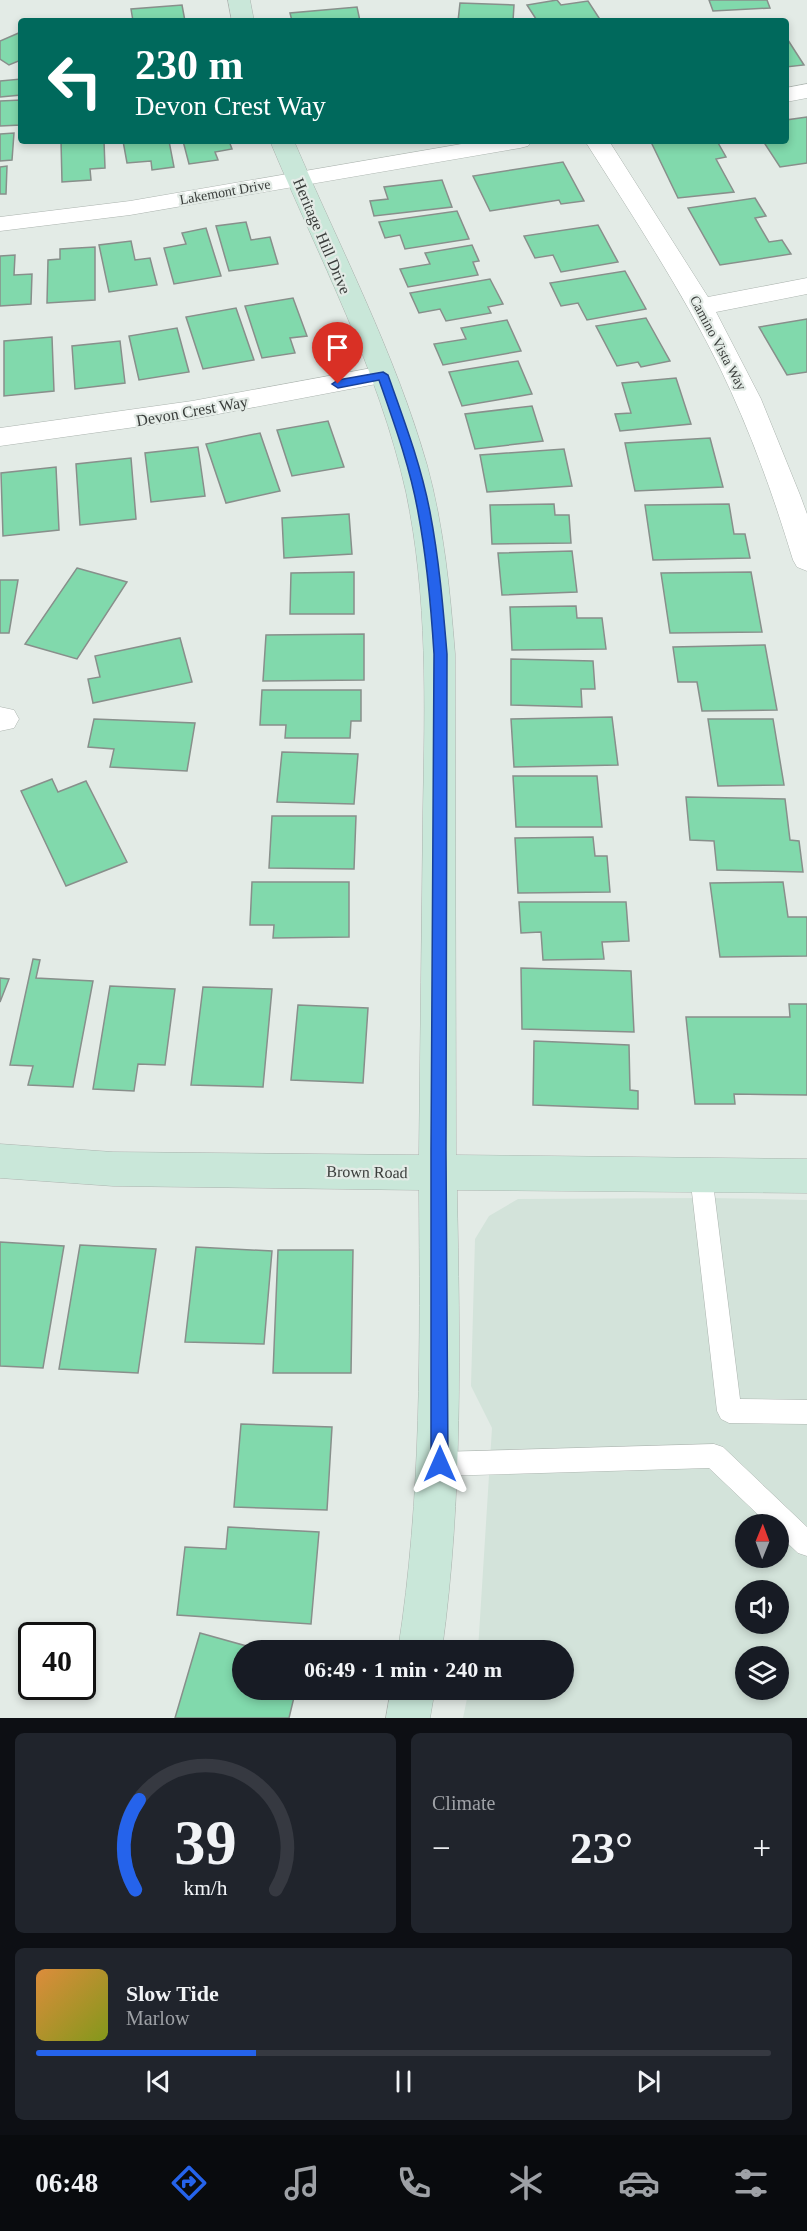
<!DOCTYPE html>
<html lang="en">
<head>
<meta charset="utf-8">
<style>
  body { margin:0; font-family:Georgia,serif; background:#20242c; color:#f1f3f6; height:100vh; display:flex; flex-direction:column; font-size:22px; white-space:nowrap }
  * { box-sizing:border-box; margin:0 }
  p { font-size:20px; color:#9ea1a6 }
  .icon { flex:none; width:33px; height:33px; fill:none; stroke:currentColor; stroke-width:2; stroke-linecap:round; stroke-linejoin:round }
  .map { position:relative; height:1718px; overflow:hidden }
  .details { display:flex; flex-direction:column; gap:15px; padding:15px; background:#0d0f14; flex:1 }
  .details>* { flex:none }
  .banner { position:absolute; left:18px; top:18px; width:771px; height:126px; border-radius:6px; box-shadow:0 3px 9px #0003; background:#00695c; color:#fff; overflow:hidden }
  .needle { width:39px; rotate:1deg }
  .controls { position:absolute; left:735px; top:1514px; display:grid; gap:12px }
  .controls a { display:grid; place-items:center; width:54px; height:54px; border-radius:50%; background:#171b24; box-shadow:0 3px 9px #0003; font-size:30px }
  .speed { position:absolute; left:18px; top:1622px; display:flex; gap:12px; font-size:30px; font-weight:700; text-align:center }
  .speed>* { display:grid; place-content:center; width:78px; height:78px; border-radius:50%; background:#171b24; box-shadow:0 3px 9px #0003; line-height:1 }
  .speed .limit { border:3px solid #111; border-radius:9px; background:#fff; color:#111 }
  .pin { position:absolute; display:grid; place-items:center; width:51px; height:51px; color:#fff; margin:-62px -26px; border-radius:50% 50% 50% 0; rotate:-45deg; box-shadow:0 0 6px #0007 }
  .pin .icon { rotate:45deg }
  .me { position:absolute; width:66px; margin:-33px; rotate:0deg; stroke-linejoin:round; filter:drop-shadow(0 0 4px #0008) }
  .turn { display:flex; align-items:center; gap:21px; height:126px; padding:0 18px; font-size:27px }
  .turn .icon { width:78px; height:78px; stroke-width:2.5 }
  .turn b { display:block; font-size:42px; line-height:51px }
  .big { font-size:45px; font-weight:700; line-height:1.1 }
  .details .widget { flex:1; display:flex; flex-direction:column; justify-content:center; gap:9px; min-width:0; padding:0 21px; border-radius:9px; background:#20242c }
  .details .dial { align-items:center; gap:0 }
  .dial svg { height:156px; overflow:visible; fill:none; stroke:#363941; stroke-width:7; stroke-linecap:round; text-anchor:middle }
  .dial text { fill:#f1f3f6; stroke:none }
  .song { display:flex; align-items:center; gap:18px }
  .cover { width:72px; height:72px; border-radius:9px; background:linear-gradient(135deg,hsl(30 70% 55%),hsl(70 70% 35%)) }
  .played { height:6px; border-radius:3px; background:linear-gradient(90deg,#2563eb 30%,#363941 30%) }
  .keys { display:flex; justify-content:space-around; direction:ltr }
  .heat { display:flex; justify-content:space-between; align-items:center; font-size:33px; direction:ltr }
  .details .tiles { flex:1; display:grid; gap:15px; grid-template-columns:1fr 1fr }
  .widget:last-child { grid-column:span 2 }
  .trip { position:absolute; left:232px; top:1640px; width:342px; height:60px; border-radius:30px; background:#171b24; box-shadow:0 3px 9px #0003; font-weight:700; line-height:60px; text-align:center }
  .tabs { display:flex; height:96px; justify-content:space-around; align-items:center; background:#090b0e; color:#9ea1a6 }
  .tabs .icon { width:42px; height:42px }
  .tabs .active { color:#2563eb }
  .tabs b { font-size:27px; color:#f1f3f6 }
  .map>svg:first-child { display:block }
</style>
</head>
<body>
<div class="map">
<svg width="807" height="1718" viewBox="0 0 807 1718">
  <rect width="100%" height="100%" fill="#e3ebe6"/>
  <path fill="#d3e3da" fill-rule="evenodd" d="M710,1198L807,1200V1718H463L469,1689H564V1650H478L492,1428L471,1386L475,1239L489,1216L518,1199ZM746,1524H778V1557H746ZM746,1590H778V1623H746ZM746,1656H778V1689H746Z"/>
  <g fill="#81d9ac" stroke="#888f8b" stroke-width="1.5">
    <path d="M557,0L561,5L588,1L601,21L536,19L527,5Z"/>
    <path d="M709,0H767L770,8L713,11Z"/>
    <path d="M460,3L514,5L513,21H458Z"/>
    <path d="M182,5L185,21H133L131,9Z"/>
    <path d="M357,7L360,21H292L290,13Z"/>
    <path d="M21,32V60L9,65L0,59V41Z"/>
    <path d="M786,37L804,65L786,67Z"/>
    <path d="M21,79V95L0,97V81Z"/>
    <path d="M21,100V125L0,126V101Z"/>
    <path d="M807,117V163L780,167L763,141H786V120Z"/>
    <path d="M14,133L12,160L0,161V134Z"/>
    <path d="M61,141H104L105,168L90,169L91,180L62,182Z"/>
    <path d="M123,141H169L174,167L152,170L151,161L127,163Z"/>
    <path d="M183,141H229L232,149L215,152L218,160L189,164Z"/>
    <path d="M717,141L726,157L716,159L734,192L678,198L651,142Z"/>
    <path d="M563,162L584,201L561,204L559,200L490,211L473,176Z"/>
    <path d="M7,166L6,194H0V167Z"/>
    <path d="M442,180L452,207L374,216L370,201L388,199L384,187Z"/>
    <path d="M755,198L766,216L755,218L769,242L782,240L791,254L720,265L688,208Z"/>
    <path d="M457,211L469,239L405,249L400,235L385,238L379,222Z"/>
    <path d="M246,222L251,240L270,237L278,264L229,271L216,226Z"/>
    <path d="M598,225L618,262L561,272L553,255L535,258L524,236Z"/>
    <path d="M206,228L221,276L174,284L164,248L186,244L182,233Z"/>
    <path d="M131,241L135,260L150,258L157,285L109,292L99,245Z"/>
    <path d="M472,245L479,261L473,262L478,275L408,287L400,269L430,264L425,253Z"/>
    <path d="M95,247V300L47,303L48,260L60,259V249Z"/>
    <path d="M15,255L14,275L32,274L31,304L0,306V256Z"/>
    <path d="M625,271L646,309L587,320L578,303L561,306L550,283Z"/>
    <path d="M490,279L503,304L488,307L491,313L446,321L440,309L419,313L410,293Z"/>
    <path d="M293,298L307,336L290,338L295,353L262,358L245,306Z"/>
    <path d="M236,308L254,360L203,369L186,317Z"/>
    <path d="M646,318L670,361L641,367L638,362L617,366L596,326Z"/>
    <path d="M807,319V372L787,375L759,327Z"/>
    <path d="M507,320L521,351L443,365L434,344L466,339L461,328Z"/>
    <path d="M177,328L189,372L139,380L129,336Z"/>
    <path d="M52,337L54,391L4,396V341Z"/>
    <path d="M120,341L125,383L75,389L72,346Z"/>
    <path d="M518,361L532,394L462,406L449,372Z"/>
    <path d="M676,378L691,424L620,431L615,414L631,413L622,383Z"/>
    <path d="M532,406L543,441L475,449L465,414Z"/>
    <path d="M328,421L344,467L292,476L277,430Z"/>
    <path d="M260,433L280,491L226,503L206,444Z"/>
    <path d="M710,438L723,487L635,491L625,443Z"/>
    <path d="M198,447L205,496L151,502L145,453Z"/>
    <path d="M564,449L572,486L487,492L480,455Z"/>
    <path d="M131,458L136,519L80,525L76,464Z"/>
    <path d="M56,467L59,530L3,536L1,473Z"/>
    <path d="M554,504L555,515H569L571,543L492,544L490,505Z"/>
    <path d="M729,504L734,534H745L750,558L653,560L645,505Z"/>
    <path d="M349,514L352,554L284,558L282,518Z"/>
    <path d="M572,551L577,592L502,595L498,553Z"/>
    <path d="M77,568L127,582L77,659L25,644Z"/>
    <path d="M354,572V614H290L291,573Z"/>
    <path d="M751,572L762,632L670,633L661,573Z"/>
    <path d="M0,580H18L9,633H0Z"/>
    <path d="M576,606L577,618H602L606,649L512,650L510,607Z"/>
    <path d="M364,634V680L263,681L266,635Z"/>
    <path d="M180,638L192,682L93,703L88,679L100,677L95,656Z"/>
    <path d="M765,645L777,710L702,711L697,682H678L673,647Z"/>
    <path d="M511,659L593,661L595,689H581L582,707L511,705Z"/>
    <path d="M262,690H361V721H351L350,738H285L286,725H260Z"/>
    <path d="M612,717L618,765L514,767L511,719Z"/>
    <path d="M94,719L195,723L187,771L110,767L114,749L88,747Z"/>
    <path d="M708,719H773L784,785L718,786Z"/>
    <path d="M282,752L358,754L354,804L277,802Z"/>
    <path d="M513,776H597L602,827H516Z"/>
    <path d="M52,779L58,792L86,781L127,862L66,886L21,791Z"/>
    <path d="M686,797L785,799L790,840L799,841L803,872L717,870L714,841L690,840Z"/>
    <path d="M272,816H356L354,869L269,868Z"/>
    <path d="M593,837L595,856H607L610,892L518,893L515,838Z"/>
    <path d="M252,882H349V937L273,938L274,925H250Z"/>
    <path d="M783,882L788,917H807V956L720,957L710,883Z"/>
    <path d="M519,902H626L629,941L602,942L604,959L543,960L541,932L521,933Z"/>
    <path d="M33,959L40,960L36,978L93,981L73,1087L28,1085L33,1066L10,1065Z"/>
    <path d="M521,968L631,971L634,1032L522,1029Z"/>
    <path d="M0,978L9,979L0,1002Z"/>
    <path d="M110,986L175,989L165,1065L138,1064L134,1091L93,1089Z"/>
    <path d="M203,987L272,989L263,1087L191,1085Z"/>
    <path d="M789,1004H807V1095L734,1094L735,1104H695L686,1017H790Z"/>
    <path d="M298,1005L368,1008L363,1083L291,1080Z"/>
    <path d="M534,1041L629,1045L630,1090L638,1091V1109L533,1105Z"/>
    <path d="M0,1242L64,1246L43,1368L0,1366Z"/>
    <path d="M80,1245L156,1249L138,1373L59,1369Z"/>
    <path d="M196,1247L272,1251L264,1344L185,1342Z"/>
    <path d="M278,1250H353L351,1373H273Z"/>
    <path d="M241,1424L332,1427L327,1510L234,1507Z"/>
    <path d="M228,1527L319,1532L311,1624L177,1615L185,1547L226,1549Z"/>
    <path d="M200,1633L261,1650H243V1689H296L289,1718H175Z"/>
  </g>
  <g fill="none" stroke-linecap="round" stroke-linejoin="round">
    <defs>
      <g id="lane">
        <path d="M701,1165L709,1168L712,1175L740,1399L807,1400V1424L729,1423L721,1419L717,1411L690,1175L693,1168Z"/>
        <path d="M714,1444L723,1447L807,1527V1556L798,1553L778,1534V1524H768L709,1468L440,1476L431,1473L428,1464L431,1455L440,1452Z"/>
      </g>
      <g id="street">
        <path d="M807,84V98L786,102V88Z"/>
        <path d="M479,141H532L528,146L520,148L130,215L0,231V217L130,201Z"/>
        <path d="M585,141H609L708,297L807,278V294L716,312L761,399L800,495L807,514V571L797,567L793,560C773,494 750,430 720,368C681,289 632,215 585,141Z"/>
        <path d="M383,366L392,369L396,375L392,381L192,419L0,446V428L192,401Z"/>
        <path d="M0,707L14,710L19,719L14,728L0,731Z"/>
      </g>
      <g id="secondary">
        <path d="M228,0H250L254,21H232Z"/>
        <path d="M270,141H294C340,248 395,353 427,465C444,527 450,591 455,654L456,1155L807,1159V1193L457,1190C460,1344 463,1497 442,1650H398C422,1497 420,1344 419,1190L113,1186L0,1178V1144L113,1152L419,1155C420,1040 422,925 423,810C425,703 428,597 406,492C379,370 318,256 270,141Z"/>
        <path d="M391,1689H435L430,1718H386Z"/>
      </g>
    </defs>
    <use href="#lane" stroke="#acb4af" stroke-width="1"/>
    <use href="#street" stroke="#acb4af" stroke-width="1"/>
    <use href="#secondary" stroke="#acb4af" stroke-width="1"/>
    <use href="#lane" fill="#fff" fill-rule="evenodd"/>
    <use href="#street" fill="#fff" fill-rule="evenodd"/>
    <use href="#secondary" fill="#c9e7d9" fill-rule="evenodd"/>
  </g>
  <path fill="#2563eb" stroke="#184099" stroke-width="1.5" d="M383,372L388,375C404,420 421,465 430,512C439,559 443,606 447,654L446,1150L448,1464L446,1470L440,1473L434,1470L431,1464V1150L434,654C431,606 427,559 418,512C410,467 394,423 379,380L338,388L332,384L338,380Z"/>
  <g text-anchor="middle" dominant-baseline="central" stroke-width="4.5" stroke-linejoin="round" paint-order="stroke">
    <g font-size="14" fill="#3a3d3b" stroke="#e3ebe6">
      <text transform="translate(225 192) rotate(-10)">Lakemont Drive</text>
      <text transform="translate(718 343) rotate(62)">Camino Vista Way</text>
    </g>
    <g font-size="16" fill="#3a3d3b" stroke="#e3ebe6">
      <text transform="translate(322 236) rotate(67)">Heritage Hill Drive</text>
      <text transform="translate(192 411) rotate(-10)">Devon Crest Way</text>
      <text transform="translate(367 1172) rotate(1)">Brown Road</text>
    </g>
  </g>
</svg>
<div class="controls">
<a><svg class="needle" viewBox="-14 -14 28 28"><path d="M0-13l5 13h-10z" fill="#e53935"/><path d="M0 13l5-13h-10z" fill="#9ea1a6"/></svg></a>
<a><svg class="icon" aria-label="sound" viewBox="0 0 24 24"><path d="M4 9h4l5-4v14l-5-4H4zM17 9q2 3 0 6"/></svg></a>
<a><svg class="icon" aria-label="layers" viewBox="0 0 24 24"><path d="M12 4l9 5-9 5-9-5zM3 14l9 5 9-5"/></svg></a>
</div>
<div class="speed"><div class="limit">40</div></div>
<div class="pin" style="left:338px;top:384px;background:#d93025"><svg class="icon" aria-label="arrive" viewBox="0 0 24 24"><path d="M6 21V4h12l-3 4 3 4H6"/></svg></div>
<svg class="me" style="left:440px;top:1464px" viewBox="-20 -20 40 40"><path d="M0-17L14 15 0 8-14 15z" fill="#2563eb" stroke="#fff" stroke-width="4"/></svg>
<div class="trip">06:49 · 1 min · 240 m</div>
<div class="banner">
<div class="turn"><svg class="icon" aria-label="left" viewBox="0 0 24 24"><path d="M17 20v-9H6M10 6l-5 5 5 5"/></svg><div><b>230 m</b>Devon Crest Way</div></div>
</div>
</div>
<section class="details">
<div class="tiles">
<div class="widget dial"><svg viewBox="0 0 100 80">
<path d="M14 69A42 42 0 1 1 86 69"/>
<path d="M14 69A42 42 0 0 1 16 23" stroke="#2563eb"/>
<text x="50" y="56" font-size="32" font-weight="700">39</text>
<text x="50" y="72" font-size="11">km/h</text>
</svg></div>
<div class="widget"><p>Climate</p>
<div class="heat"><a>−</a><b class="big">23°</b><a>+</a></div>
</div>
<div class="widget">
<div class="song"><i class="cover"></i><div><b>Slow Tide</b><p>Marlow</p></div></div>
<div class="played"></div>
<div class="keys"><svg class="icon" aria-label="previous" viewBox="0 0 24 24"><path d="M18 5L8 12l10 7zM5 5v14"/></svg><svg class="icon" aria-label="pause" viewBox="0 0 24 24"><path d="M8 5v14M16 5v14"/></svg><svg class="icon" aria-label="next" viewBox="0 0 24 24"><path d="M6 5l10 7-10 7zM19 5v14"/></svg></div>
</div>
</div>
</section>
<nav class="tabs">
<b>06:48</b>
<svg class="icon active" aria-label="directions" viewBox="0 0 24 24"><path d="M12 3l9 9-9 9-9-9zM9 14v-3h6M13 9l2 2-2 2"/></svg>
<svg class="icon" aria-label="music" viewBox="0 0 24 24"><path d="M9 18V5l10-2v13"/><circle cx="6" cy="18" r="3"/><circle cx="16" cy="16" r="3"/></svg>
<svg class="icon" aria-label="phone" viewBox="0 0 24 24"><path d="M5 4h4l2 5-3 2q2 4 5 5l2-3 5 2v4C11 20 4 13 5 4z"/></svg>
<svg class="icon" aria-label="climate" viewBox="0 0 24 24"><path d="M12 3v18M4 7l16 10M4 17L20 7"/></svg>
<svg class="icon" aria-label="car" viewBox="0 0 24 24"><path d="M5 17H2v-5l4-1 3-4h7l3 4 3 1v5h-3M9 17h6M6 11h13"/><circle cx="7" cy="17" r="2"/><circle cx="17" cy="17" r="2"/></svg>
<svg class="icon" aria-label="filters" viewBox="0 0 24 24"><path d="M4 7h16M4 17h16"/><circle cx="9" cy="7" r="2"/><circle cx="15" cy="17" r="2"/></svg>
</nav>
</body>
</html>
